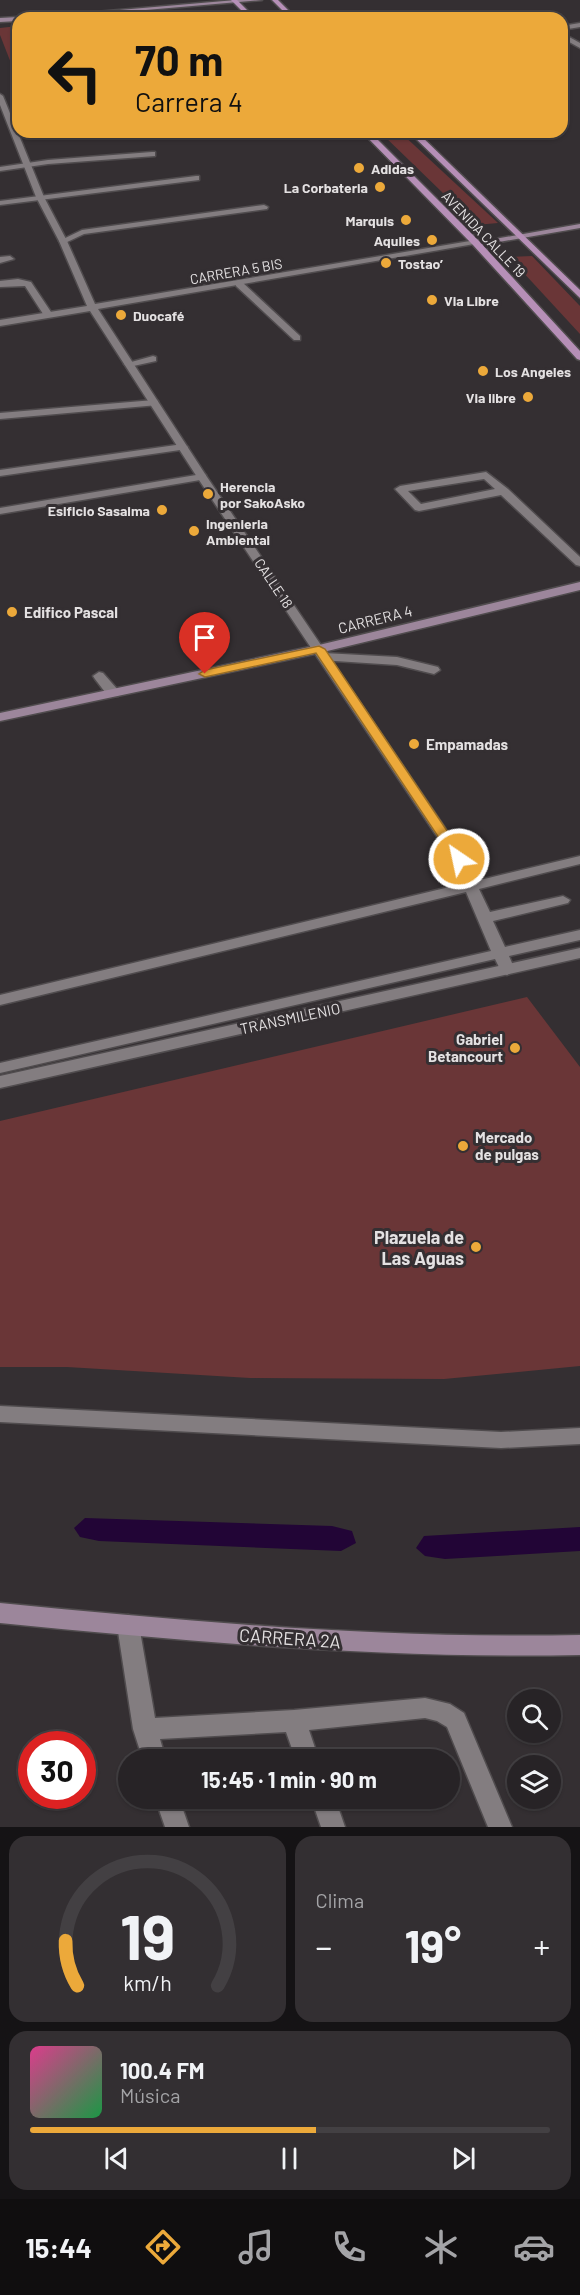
<!DOCTYPE html>
<html lang="es">
<head>
<meta charset="utf-8">
<style>
  body { margin:0; font-family:Barlow,sans-serif; background:#332f32; color:#f1f3f6; height:100vh; display:flex; flex-direction:column; font-size:22px; white-space:nowrap }
  * { box-sizing:border-box; margin:0 }
  p { font-size:20px; color:#a4a4a7 }
  .icon { flex:none; width:33px; height:33px; fill:none; stroke:currentColor; stroke-width:2; stroke-linecap:round; stroke-linejoin:round }
  .map { position:relative; height:1827px; overflow:hidden }
  .drawer { display:flex; flex-direction:column; gap:9px; padding:9px; background:#151315; flex:1 }
  .drawer>* { flex:none }
  .top-card { position:absolute; left:12px; top:12px; width:556px; height:126px; border-radius:18px; box-shadow:0 2px 4px #0004,0 0 0 2px #434043; background:#eca93a; color:#111; overflow:hidden }
  .controls { position:absolute; left:507px; top:1689px; display:grid; gap:12px }
  .controls a { display:grid; place-items:center; width:54px; height:54px; border-radius:50%; background:#272326; box-shadow:0 2px 4px #0004,0 0 0 2px #434043; font-size:30px }
  .speed { position:absolute; left:18px; top:1731px; display:flex; gap:12px; font-size:30px; font-weight:700; text-align:center }
  .speed>* { display:grid; place-content:center; width:78px; height:78px; border-radius:50%; background:#272326; box-shadow:0 2px 4px #0004,0 0 0 2px #434043; line-height:1 }
  .speed .limit { border:9px solid #d22; background:#fff; color:#111 }
  .pin { position:absolute; display:grid; place-items:center; width:51px; height:51px; color:#fff; margin:-62px -26px; border-radius:50% 50% 50% 0; rotate:-45deg; box-shadow:0 0 6px #0007 }
  .pin .icon { rotate:45deg }
  .me { position:absolute; width:66px; margin:-33px; rotate:326deg; stroke-linejoin:round; filter:drop-shadow(0 0 4px #0008) }
  .turn { display:flex; align-items:center; gap:21px; height:126px; padding:0 24px; font-size:27px }
  .turn .icon { width:78px; height:78px; stroke-width:2.5 }
  .turn b { display:block; font-size:42px; line-height:51px }
  .big { font-size:45px; font-weight:700; line-height:1.1 }
  .drawer .card { flex:1; display:flex; flex-direction:column; justify-content:center; gap:9px; min-width:0; padding:0 21px; border-radius:18px; background:#332f32 }
  .drawer .dial { align-items:center; gap:0 }
  .dial svg { height:156px; overflow:visible; fill:none; stroke:#434043; stroke-width:7; stroke-linecap:round; text-anchor:middle }
  .dial text { fill:#f1f3f6; stroke:none }
  .song { display:flex; align-items:center; gap:18px }
  .cover { width:72px; height:72px; border-radius:9px; background:linear-gradient(135deg,hsl(330 70% 55%),hsl(140 70% 35%)) }
  .played { height:6px; border-radius:3px; background:linear-gradient(90deg,#eca93a 55%,#434043 55%) }
  .keys { display:flex; justify-content:space-around; direction:ltr }
  .heat { display:flex; justify-content:space-between; align-items:center; font-size:33px; direction:ltr }
  .drawer .tiles { flex:1; display:grid; gap:9px; grid-template-columns:1fr 1fr }
  .card:last-child { grid-column:span 2 }
  .trip { position:absolute; left:118px; top:1749px; width:342px; height:60px; border-radius:30px; background:#272326; box-shadow:0 2px 4px #0004,0 0 0 2px #434043; font-weight:700; line-height:60px; text-align:center }
  .dock { display:flex; height:96px; justify-content:space-around; align-items:center; background:#100e0f; color:#a4a4a7 }
  .dock .icon { width:42px; height:42px }
  .dock .on { color:#eca93a }
  .dock b { font-size:27px; color:#f1f3f6 }
  .map>svg:first-child { display:block }
</style>
</head>
<body>
<div class="map">
<svg width="580" height="1827" viewBox="0 0 580 1827">
  <rect width="100%" height="100%" fill="#342f32"/>
  <g fill="#6a3637">
    <path d="M213,11L220,18H125Z"/>
    <path d="M18,26V81L0,35V28Z"/>
    <path d="M380,132H400L498,223L476,225Z"/>
    <path d="M532,256L580,306V334L509,257Z"/>
    <path d="M527,997L580,1067V1366L444,1379L250,1378L67,1367H0V1121Z"/>
  </g>
  <g fill="#220536">
    <path d="M85,1518L332,1526L352,1531L356,1543L341,1551L99,1541L80,1537L74,1528Z"/>
    <path d="M580,1527V1551L445,1559L425,1556L416,1548L424,1536Z"/>
  </g>
  <g fill="none" stroke-linecap="round" stroke-linejoin="round">
    <defs>
      <g id="lane">
        <path d="M152,152H155V156L48,164L0,171V167L48,160Z"/>
        <path d="M196,176H199V180L0,205V201Z"/>
        <path d="M264,205L268,207L267,209L84,234L63,244L59,241L82,230Z"/>
        <path d="M0,257L10,256L14,259L0,263Z"/>
        <path d="M18,279L31,282L53,315L51,317H45L25,286L0,287V281Z"/>
        <path d="M236,282H242L300,336V340H294L236,286Z"/>
        <path d="M153,356L156,357V361L129,367L124,364Z"/>
        <path d="M154,400L158,401V405L0,419V413Z"/>
        <path d="M183,444L188,447L187,449L0,476V470Z"/>
        <path d="M486,472L508,489L580,557V566L576,565L501,495L419,511L415,510L395,489L400,486ZM484,479L495,489L421,504L408,491Z"/>
        <path d="M202,474L206,475V479L0,514V508Z"/>
        <path d="M324,653L397,657L438,667L440,670L434,674L397,665L320,660L318,657L320,654Z"/>
        <path d="M99,672L103,673L118,690L119,693L118,696H108L95,679L93,676Z"/>
        <path d="M580,948V958L0,1088V1076Z"/>
        <path d="M0,1406L501,1432L580,1428V1444L501,1448L0,1422Z"/>
        <path d="M128,1615L136,1618L139,1625L155,1718L294,1710L425,1698L450,1704L464,1713L512,1827H488L447,1727L437,1721L425,1718L309,1730L319,1760H296L286,1732L160,1739L166,1760H143L133,1729L117,1625L120,1618Z"/>
        <path d="M155,1798H179L189,1827H165Z"/>
        <path d="M311,1798H335L345,1827H321Z"/>
      </g>
      <g id="street">
        <path d="M580,23V27L562,30V26Z"/>
        <path d="M562,33L580,43V48L562,38Z"/>
        <path d="M0,94L3,96L44,197L67,241L95,304L476,240L480,243L98,309L207,477L466,859L476,881L580,856V864L479,889L490,912L563,896L570,900L568,903L493,921L505,947L580,930V940L509,956L515,970L507,975L502,973L495,959L0,1073V1063L491,951L466,892L0,1005V995L462,884L452,859L197,477L90,311L0,326V320L87,306L59,241L36,197L0,105Z"/>
      </g>
      <g id="secondary">
        <path d="M236,0H262L53,18H26Z"/>
        <path d="M0,18L18,17L20,18H18V21L0,22Z"/>
        <path d="M580,224V228L476,246L472,243Z"/>
        <path d="M580,582V590L319,653L0,721V713L319,645Z"/>
        <path d="M0,1603C193,1622 386,1639 580,1635V1655C386,1659 193,1642 0,1623Z"/>
      </g>
      <g id="primary">
        <path d="M231,0H237L255,18H249Z"/>
        <path d="M272,0H278L296,18H290Z"/>
        <path d="M362,132H370L479,241L580,351V360L577,359L473,245Z"/>
        <path d="M409,132H417L580,290V298Z"/>
      </g>
    </defs>
    <use href="#lane" stroke="#504c4e" stroke-width="3"/>
    <use href="#street" stroke="#504c4e" stroke-width="3"/>
    <use href="#secondary" stroke="#504c4e" stroke-width="3"/>
    <use href="#primary" stroke="#504c4e" stroke-width="3"/>
    <use href="#lane" fill="#837d80" fill-rule="evenodd"/>
    <use href="#street" fill="#837d80" fill-rule="evenodd"/>
    <use href="#secondary" fill="#9c869b" fill-rule="evenodd"/>
    <use href="#primary" fill="#b68fb7" fill-rule="evenodd"/>
  </g>
  <path fill="#eca93a" stroke="#996e26" stroke-width="1.5" d="M319,646L325,649L466,859L464,862H455L316,653L205,677L199,674L205,670Z"/>
  <g fill="#eca93a" stroke="#342f32" stroke-width="2">
    <circle cx="359" cy="168" r="6"/>
    <circle cx="380" cy="187" r="6"/>
    <circle cx="406" cy="220" r="6"/>
    <circle cx="432" cy="240" r="6"/>
    <circle cx="386" cy="263" r="6"/>
    <circle cx="432" cy="300" r="6"/>
    <circle cx="121" cy="315" r="6"/>
    <circle cx="483" cy="371" r="6"/>
    <circle cx="528" cy="397" r="6"/>
    <circle cx="208" cy="494" r="6"/>
    <circle cx="162" cy="510" r="6"/>
    <circle cx="194" cy="531" r="6"/>
    <circle cx="12" cy="612" r="6"/>
    <circle cx="414" cy="744" r="6"/>
    <circle cx="515" cy="1048" r="6"/>
    <circle cx="463" cy="1146" r="6"/>
    <circle cx="476" cy="1247" r="6"/>
  </g>
  <g text-anchor="middle" dominant-baseline="central" stroke-width="6" stroke-linejoin="round" paint-order="stroke">
    <g font-size="14" font-weight="bold" fill="#e4e1e2" stroke="#342f32" text-anchor="start">
      <text x="371" y="168">Adidas</text>
      <text x="368" y="187" text-anchor="end">La Corbateria</text>
      <text x="394" y="220" text-anchor="end">Marquis</text>
      <text x="420" y="240" text-anchor="end">Aquiles</text>
      <text x="398" y="263">Tostao’</text>
      <text x="444" y="300">Via Libre</text>
      <text x="133" y="315">Duocafé</text>
      <text x="495" y="371">Los Angeles</text>
      <text x="516" y="397" text-anchor="end">Via libre</text>
      <text x="220" y="486">Herencia<tspan x="220" dy="16">por SakoAsko</tspan></text>
      <text x="150" y="510" text-anchor="end">Esificio Sasaima</text>
      <text x="206" y="523">Ingenieria<tspan x="206" dy="16">Ambiental</tspan></text>
    </g>
    <g font-size="14" fill="#e4e1e2" stroke="#342f32">
      <text transform="translate(484 234) rotate(46)">AVENIDA CALLE 19</text>
      <text transform="translate(236 271) rotate(-10)">CARRERA 5 BIS</text>
      <text transform="translate(274 583) rotate(56)">CALLE 18</text>
    </g>
    <g font-size="15" font-weight="bold" fill="#e4e1e2" stroke="#342f32" text-anchor="start">
      <text x="24" y="612">Edifico Pascal</text>
      <text x="426" y="744">Empamadas</text>
      <text x="503" y="1039" text-anchor="end">Gabriel<tspan x="503" dy="17">Betancourt</tspan></text>
      <text x="475" y="1137">Mercado<tspan x="475" dy="17">de pulgas</tspan></text>
    </g>
    <g font-size="15" fill="#e4e1e2" stroke="#342f32">
      <text transform="translate(375 619) rotate(-14)">CARRERA 4</text>
      <text transform="translate(290 1018) rotate(-12)">TRANSMILENIO</text>
    </g>
    <g font-size="18" font-weight="bold" fill="#e4e1e2" stroke="#342f32" text-anchor="end">
      <text x="464" y="1237">Plazuela de<tspan x="464" dy="21">Las Aguas</tspan></text>
    </g>
    <g font-size="18" fill="#e4e1e2" stroke="#342f32">
      <text transform="translate(290 1638) rotate(4)">CARRERA 2A</text>
    </g>
  </g>
</svg>
<div class="controls">
<a><svg class="icon" aria-label="search" viewBox="0 0 24 24"><circle cx="10" cy="10" r="6"/><path d="M15 15l6 6"/></svg></a>
<a><svg class="icon" aria-label="layers" viewBox="0 0 24 24"><path d="M12 4l9 5-9 5-9-5zM3 14l9 5 9-5"/></svg></a>
</div>
<div class="speed"><div class="limit">30</div></div>
<div class="pin" style="left:205px;top:674px;background:#d93025"><svg class="icon" aria-label="arrive" viewBox="0 0 24 24"><path d="M6 21V4h12l-3 4 3 4H6"/></svg></div>
<svg class="me" style="left:459px;top:859px" viewBox="-20 -20 40 40"><circle r="17" fill="#eca93a" stroke="#fff" stroke-width="3"/><path d="M0-11L8 9 0 5-8 9z" fill="#fff"/></svg>
<div class="trip">15:45 · 1 min · 90 m</div>
<div class="top-card">
<div class="turn"><svg class="icon" aria-label="left" viewBox="0 0 24 24"><path d="M17 20v-9H6M10 6l-5 5 5 5"/></svg><div><b>70 m</b>Carrera 4</div></div>
</div>
</div>
<section class="drawer">
<div class="tiles">
<div class="card dial"><svg viewBox="0 0 100 80">
<path d="M14 69A42 42 0 1 1 86 69"/>
<path d="M14 69A42 42 0 0 1 8 46" stroke="#eca93a"/>
<text x="50" y="56" font-size="32" font-weight="700">19</text>
<text x="50" y="72" font-size="11">km/h</text>
</svg></div>
<div class="card"><p>Clima</p>
<div class="heat"><a>−</a><b class="big">19°</b><a>+</a></div>
</div>
<div class="card">
<div class="song"><i class="cover"></i><div><b>100.4 FM</b><p>Música</p></div></div>
<div class="played"></div>
<div class="keys"><svg class="icon" aria-label="previous" viewBox="0 0 24 24"><path d="M18 5L8 12l10 7zM5 5v14"/></svg><svg class="icon" aria-label="pause" viewBox="0 0 24 24"><path d="M8 5v14M16 5v14"/></svg><svg class="icon" aria-label="next" viewBox="0 0 24 24"><path d="M6 5l10 7-10 7zM19 5v14"/></svg></div>
</div>
</div>
</section>
<nav class="dock">
<b>15:44</b>
<svg class="icon on" aria-label="directions" viewBox="0 0 24 24"><path d="M12 3l9 9-9 9-9-9zM9 14v-3h6M13 9l2 2-2 2"/></svg>
<svg class="icon" aria-label="music" viewBox="0 0 24 24"><path d="M9 18V5l10-2v13"/><circle cx="6" cy="18" r="3"/><circle cx="16" cy="16" r="3"/></svg>
<svg class="icon" aria-label="phone" viewBox="0 0 24 24"><path d="M5 4h4l2 5-3 2q2 4 5 5l2-3 5 2v4C11 20 4 13 5 4z"/></svg>
<svg class="icon" aria-label="climate" viewBox="0 0 24 24"><path d="M12 3v18M4 7l16 10M4 17L20 7"/></svg>
<svg class="icon" aria-label="car" viewBox="0 0 24 24"><path d="M5 17H2v-5l4-1 3-4h7l3 4 3 1v5h-3M9 17h6M6 11h13"/><circle cx="7" cy="17" r="2"/><circle cx="17" cy="17" r="2"/></svg>
</nav>
</body>
</html>
